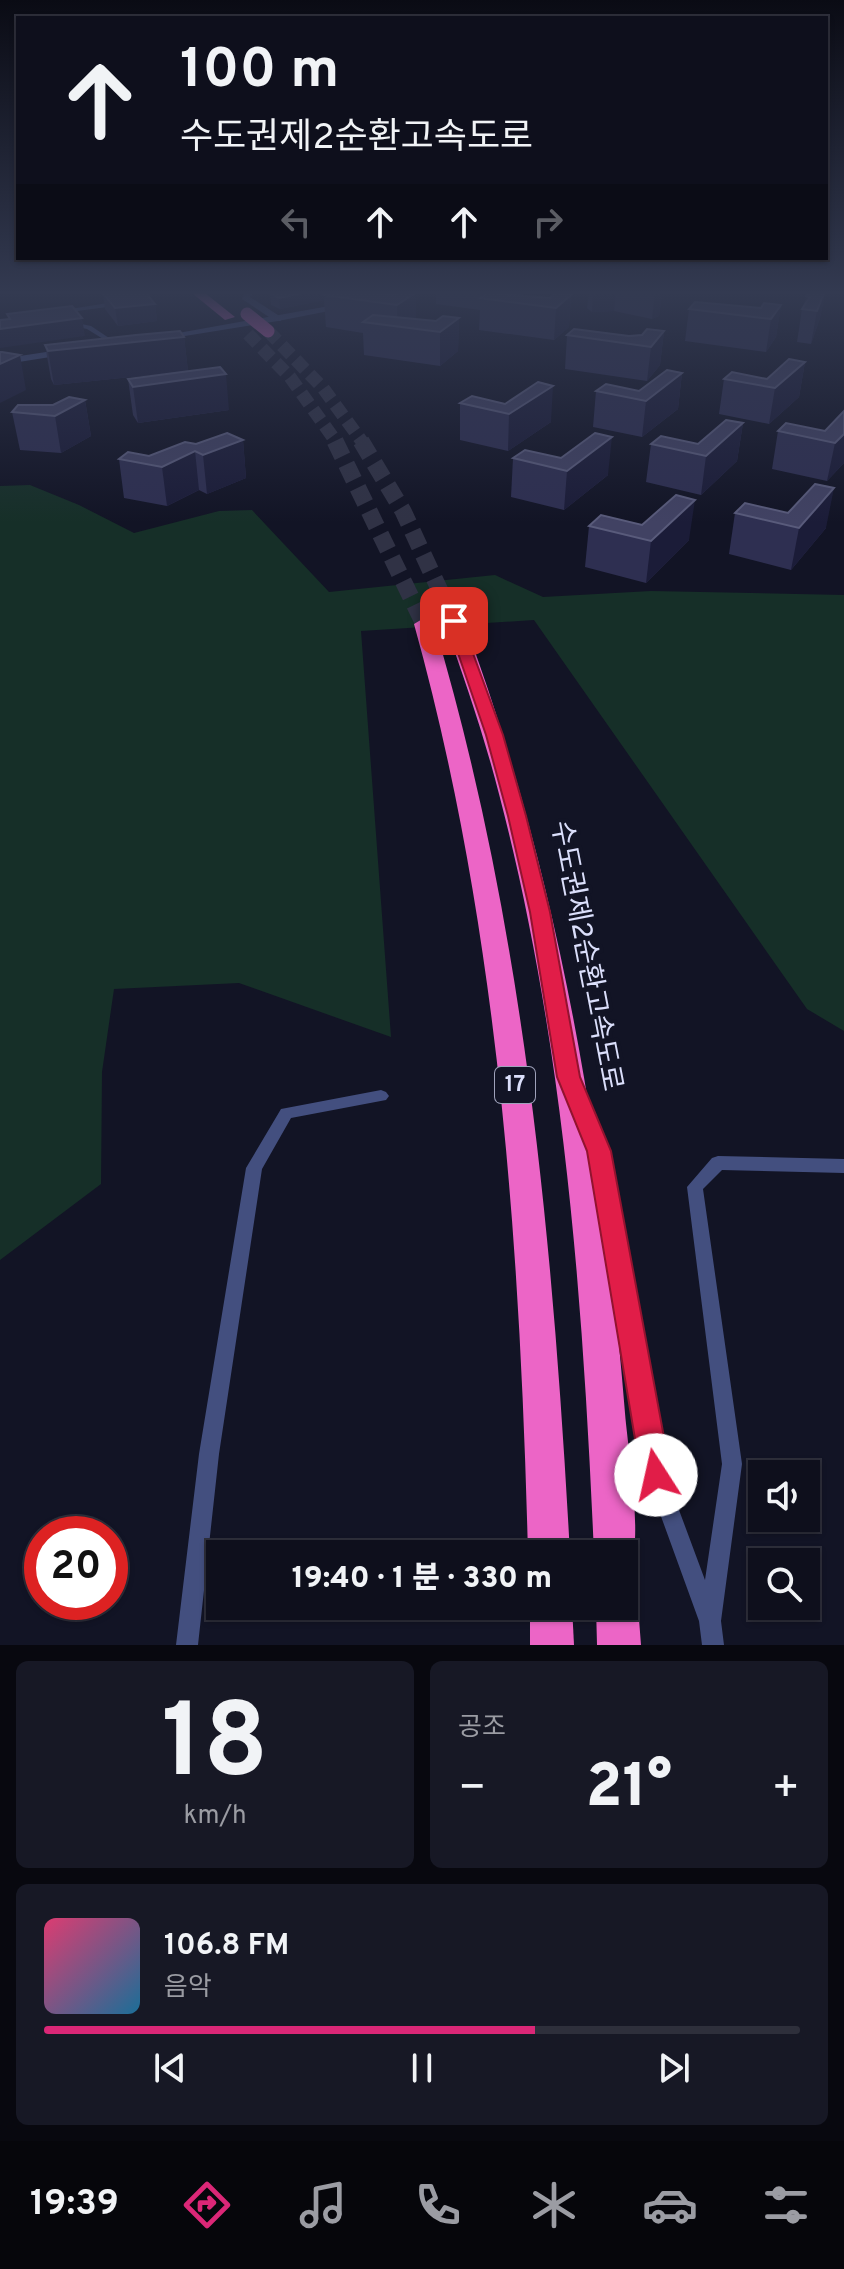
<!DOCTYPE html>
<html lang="ko">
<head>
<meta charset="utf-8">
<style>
  body { margin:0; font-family:Overpass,"Noto Sans KR",sans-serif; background:#171825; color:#f1f3f6; height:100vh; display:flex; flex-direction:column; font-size:30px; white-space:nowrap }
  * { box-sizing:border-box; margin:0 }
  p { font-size:26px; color:#9b9ca3 }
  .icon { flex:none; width:44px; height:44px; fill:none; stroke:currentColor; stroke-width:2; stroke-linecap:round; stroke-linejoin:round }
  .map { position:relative; height:1645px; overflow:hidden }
  .drawer { display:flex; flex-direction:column; gap:16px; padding:16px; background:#08080f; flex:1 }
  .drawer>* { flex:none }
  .banner { position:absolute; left:16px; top:16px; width:812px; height:244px; border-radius:0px; box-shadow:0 2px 6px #0004,0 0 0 2px #2e2f3b; background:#0e0f1c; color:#f1f3f6; overflow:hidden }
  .tools { position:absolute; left:748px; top:1460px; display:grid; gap:16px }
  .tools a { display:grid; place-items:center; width:72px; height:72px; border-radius:0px; background:#0e0f1c; box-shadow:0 2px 6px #0004,0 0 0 2px #2e2f3b; font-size:40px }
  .speed { position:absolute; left:24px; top:1516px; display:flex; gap:16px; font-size:40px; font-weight:700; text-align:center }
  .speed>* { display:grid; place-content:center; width:104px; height:104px; border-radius:50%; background:#0e0f1c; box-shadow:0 2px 6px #0004,0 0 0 2px #2e2f3b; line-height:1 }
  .speed .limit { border:12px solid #d22; background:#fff; color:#111 }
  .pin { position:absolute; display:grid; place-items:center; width:68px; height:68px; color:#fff; margin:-34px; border-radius:16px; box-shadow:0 4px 12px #0006 }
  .me { position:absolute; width:88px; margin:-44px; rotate:350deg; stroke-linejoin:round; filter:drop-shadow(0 0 6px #0008) }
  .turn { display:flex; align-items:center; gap:28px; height:168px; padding:0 32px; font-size:36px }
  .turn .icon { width:104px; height:104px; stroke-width:2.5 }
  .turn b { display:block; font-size:56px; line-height:68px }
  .lanes { display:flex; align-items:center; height:76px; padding:0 32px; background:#0003; justify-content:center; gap:40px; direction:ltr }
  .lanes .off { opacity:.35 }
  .big { font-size:60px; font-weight:800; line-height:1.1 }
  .drawer .widget { flex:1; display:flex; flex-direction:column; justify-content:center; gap:12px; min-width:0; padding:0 28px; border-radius:12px; background:#171825 }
  .drawer .dial { align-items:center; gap:0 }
  .dial b { font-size:104px; line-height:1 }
  .song { display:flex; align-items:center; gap:24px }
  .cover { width:96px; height:96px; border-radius:12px; background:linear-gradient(135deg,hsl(340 70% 55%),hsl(200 70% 35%)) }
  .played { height:8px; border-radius:4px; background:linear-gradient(90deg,#db2777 65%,#2e2f3b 65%) }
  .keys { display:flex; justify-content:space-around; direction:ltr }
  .heat { display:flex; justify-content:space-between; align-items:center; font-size:44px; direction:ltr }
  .drawer .tiles { flex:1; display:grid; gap:16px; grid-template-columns:1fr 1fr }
  .widget:last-child { grid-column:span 2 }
  .trip { position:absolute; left:206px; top:1540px; width:432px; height:80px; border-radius:0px; background:#0e0f1c; box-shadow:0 2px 6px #0004,0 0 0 2px #2e2f3b; font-weight:800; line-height:80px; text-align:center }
  .tab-bar { display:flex; height:128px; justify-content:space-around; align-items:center; background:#06060b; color:#9b9ca3 }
  .tab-bar .icon { width:56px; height:56px }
  .tab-bar .selected { color:#db2777 }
  .tab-bar b { font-size:36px; color:#f1f3f6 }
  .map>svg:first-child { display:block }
</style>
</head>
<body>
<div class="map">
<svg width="844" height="1645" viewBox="0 0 844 1645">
  <rect width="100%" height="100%" fill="#121425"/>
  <path fill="#162f28" d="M30,485L79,505L134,533L219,511L252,510L329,592L495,575L543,597L651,591L844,595V1031L807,1009L534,620L361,631L391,1037L239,983L114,989L102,1072L101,1184L0,1260V486Z"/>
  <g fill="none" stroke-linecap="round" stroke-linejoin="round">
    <g stroke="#303245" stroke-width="13" stroke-dasharray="13 7" stroke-linecap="butt">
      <path d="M268,331L323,388L363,443"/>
      <path d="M248,334L290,377L337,443"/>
    </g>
    <g stroke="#303245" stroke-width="17" stroke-dasharray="17 9" stroke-linecap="butt">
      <path d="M335,441L424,624"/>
      <path d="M361,441L403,511L454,621"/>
    </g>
    <g fill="#434f7f" fill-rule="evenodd">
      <path d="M67,321L91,326L118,344L113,345L87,329L65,324Z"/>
      <path d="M381,1090L386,1092L389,1096L386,1100L291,1118L262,1169L219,1454L198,1645H176L199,1454L246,1168L281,1109Z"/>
      <path d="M588,1119L593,1121L607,1151L666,1475L705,1580L722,1464L687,1187L712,1158L718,1156L844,1159V1173L722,1170L703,1189L742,1464L721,1621L724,1645H702L699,1621L646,1475L591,1151L580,1125L583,1121Z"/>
    </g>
    <g fill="#434f7f" fill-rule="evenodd">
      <path d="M131,293H139L142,296L129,304L55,314L51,312L127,300L133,296Z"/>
      <path d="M245,293H253L250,297L281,317V321H275L242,299Z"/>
    </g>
    <g fill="#434f7f" fill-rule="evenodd">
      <path d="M346,303L349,307L278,321L160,340L156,337Z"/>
      <path d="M66,349L69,350V354L0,365V359Z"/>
    </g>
    <g fill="#ec65c6" fill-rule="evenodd">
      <path d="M192,293H205L235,317L225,320Z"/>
      <path d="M454,615L464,621C559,879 603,1139 625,1413C628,1451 643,1536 630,1569L624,1571V1554H594C583,1299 564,1042 499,794C484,735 464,678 444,621Z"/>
      <path d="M424,618L434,624C524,925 553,1241 570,1554H528C520,1241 498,926 414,624Z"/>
      <path d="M624,1588L632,1591L638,1606L641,1645H597L596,1606H624Z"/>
      <path d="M530,1606H572L574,1645H530Z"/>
    </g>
    <path stroke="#ec65c6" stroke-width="13" d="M247,314L268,331"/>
  </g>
  <g fill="#2e2f51">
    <path d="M103,293H146L155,304L157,321L118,326L105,309Z"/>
    <path d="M270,293H325V295H394L416,319L436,321L459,318L458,351L440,366L364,355L363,333L326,327L324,300L280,309L271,305Z"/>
    <path d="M436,293H522V295L550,298L571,295L569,327L554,340L479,330L480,310L436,304Z"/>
    <path d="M589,293H662L659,316L652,319L614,311L592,312L587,308Z"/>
    <path d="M808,293H825L820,318L811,344L797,342L802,309Z"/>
    <path d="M781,305L776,337L766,352L685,341L689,309L761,308Z"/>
    <path d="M664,331L660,365L647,381L565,369L567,335L629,336Z"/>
    <path d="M184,337L188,371L54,385L51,379L45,345Z"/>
    <path d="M805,362L799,397L769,424L719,414L724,379H767Z"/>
    <path d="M682,373L678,409L642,437L593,427L596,391H639Z"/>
    <path d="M128,379L229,410L138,423L133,415Z"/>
    <path d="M85,400L91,436L61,453L20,450L12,412Z"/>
    <path d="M460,403L505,404L551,422L508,451L460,440Z"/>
    <path d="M844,411V463L827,481L772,469L778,431H825Z"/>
    <path d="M743,423L737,461L701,495L646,482L651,444H698Z"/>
    <path d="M243,440L246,478L207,494L199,490L167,506L124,498L119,459L149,456L196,444Z"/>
    <path d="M513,458L608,475L564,510L511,497Z"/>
    <path d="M735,513L826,528L791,570L729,554Z"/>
    <path d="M589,526L689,540L646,583L585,567Z"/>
  </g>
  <g fill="#1b1c38">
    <path d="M303,293H325L324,300L280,309L279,298Z"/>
    <path d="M415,293H416V324L397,327V305Z"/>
    <path d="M593,293H616L614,311L592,312Z"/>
    <path d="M655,293H662L659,316L652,319Z"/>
    <path d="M824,293H825L820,318L811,344L817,311Z"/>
    <path d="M571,295L569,327L554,340L556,308Z"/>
    <path d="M155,304L157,321L118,326L115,308Z"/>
    <path d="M781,305L776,337L766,352L771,319Z"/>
    <path d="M82,318L85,336L0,348V329Z"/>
    <path d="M459,318L458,351L440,366V332Z"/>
    <path d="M664,331L660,365L647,381L651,347Z"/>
    <path d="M184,337L188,371L54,385L48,351Z"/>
    <path d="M20,355L26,390L0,403V364Z"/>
    <path d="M805,362L799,397L769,424L775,388Z"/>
    <path d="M682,373L678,409L642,437L646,401Z"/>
    <path d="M226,374L229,410L138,423L133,387Z"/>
    <path d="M553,386L551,422L508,451L509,414Z"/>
    <path d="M85,400L91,436L61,453L55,416Z"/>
    <path d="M743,423L737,461L701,495L706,456Z"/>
    <path d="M844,434V463L827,481L835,443Z"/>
    <path d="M612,437L608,475L564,510L567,471Z"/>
    <path d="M243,440L246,478L207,494L203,455Z"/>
    <path d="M195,451L199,490L167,506L162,467Z"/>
    <path d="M834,488L826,528L791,570L799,528Z"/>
    <path d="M695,500L689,540L646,583L651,541Z"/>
  </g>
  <g fill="#414263" stroke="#595b7b" stroke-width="2">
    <path d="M103,293H146L155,304L115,308Z"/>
    <path d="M270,293H303L279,298Z"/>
    <path d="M328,293H370L394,295L397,293H415L397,305L324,295Z"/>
    <path d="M487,293L550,298L555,293L571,295L556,308L480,298Z"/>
    <path d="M808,293H824L817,311L802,309L810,297L806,296Z"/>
    <path d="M695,302L761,308L764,303L781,305L771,319L689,309Z"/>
    <path d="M72,306L82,318L0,329V320L10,319L7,314Z"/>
    <path d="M373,315L436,321L443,316L459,318L440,332L363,322Z"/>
    <path d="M574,329L629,336L642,335L647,329L664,331L651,347L567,335Z"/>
    <path d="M180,331L184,337L48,351L45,345L136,335Z"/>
    <path d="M0,352H2L20,355L0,364Z"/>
    <path d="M789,359L805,362L775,388L724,379L732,372L767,379Z"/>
    <path d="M220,367L226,374L133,387L128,379Z"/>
    <path d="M667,370L682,373L646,401L596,391L606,384L639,391Z"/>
    <path d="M538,382L553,386L509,414L460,403L472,396L505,404Z"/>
    <path d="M69,397L85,400L55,416L12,412L18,405H53Z"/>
    <path d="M844,411V434L835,443L778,431L786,423L825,431Z"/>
    <path d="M726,420L743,423L706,456L651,444L661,436L698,444Z"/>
    <path d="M227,433L243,440L203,455L195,451L162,467L119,459L128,452L149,456L185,442L196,444Z"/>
    <path d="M595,433L612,437L567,471L513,458L525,450L561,458Z"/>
    <path d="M815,484L834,488L799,528L735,513L745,503L788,513Z"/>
    <path d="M676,495L695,500L651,541L589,526L601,515L642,525Z"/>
  </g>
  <linearGradient id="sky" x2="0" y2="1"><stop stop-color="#0a0b14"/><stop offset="0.56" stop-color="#333a51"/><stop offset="1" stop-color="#333a51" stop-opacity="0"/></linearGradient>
  <rect width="844" height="523" fill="url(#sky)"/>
  <path fill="#e11d48" stroke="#92132f" stroke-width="2" d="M454,616L461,621L503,735L526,816L550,912L580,1077L611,1151L671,1475L666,1485L656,1490L645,1485L641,1475L587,1151L557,1077L530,912L508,816L486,735L447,621Z"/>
  <g text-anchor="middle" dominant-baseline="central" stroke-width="8" stroke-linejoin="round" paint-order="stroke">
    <rect fill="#121425" stroke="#9fa2bb" stroke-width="2" x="495" y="1067" width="40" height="36" rx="6"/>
    <g font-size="22" font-weight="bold" fill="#dbdffb">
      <text x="515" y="1085">17</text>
    </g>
    <g font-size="28" fill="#dbdffb" stroke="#121425">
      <text transform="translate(585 956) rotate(79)">수도권제2순환고속도로</text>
    </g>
  </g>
</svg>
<div class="tools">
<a><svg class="icon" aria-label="sound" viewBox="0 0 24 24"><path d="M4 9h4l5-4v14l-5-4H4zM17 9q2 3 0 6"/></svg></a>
<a><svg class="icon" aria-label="search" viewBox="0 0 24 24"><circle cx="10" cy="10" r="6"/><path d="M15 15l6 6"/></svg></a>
</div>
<div class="speed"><div class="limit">20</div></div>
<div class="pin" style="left:454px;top:621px;background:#d93025"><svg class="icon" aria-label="arrive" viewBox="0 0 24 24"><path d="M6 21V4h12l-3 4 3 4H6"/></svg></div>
<svg class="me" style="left:656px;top:1475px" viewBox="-20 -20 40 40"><circle r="19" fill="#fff"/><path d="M0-13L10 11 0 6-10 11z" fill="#e11d48"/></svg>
<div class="trip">19:40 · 1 분 · 330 m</div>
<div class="banner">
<div class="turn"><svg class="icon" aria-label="ahead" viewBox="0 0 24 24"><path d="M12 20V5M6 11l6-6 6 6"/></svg><div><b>100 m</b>수도권제2순환고속도로</div></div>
<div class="lanes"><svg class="icon off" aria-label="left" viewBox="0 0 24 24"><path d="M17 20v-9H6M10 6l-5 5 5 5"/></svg><svg class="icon" aria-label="ahead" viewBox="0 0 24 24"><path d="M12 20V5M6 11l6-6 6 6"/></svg><svg class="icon" aria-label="ahead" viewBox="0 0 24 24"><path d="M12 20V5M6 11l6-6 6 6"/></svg><svg class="icon off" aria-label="right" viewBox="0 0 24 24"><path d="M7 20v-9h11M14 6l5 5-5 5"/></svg></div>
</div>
</div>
<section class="drawer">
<div class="tiles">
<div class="widget dial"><b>18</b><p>km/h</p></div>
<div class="widget"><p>공조</p>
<div class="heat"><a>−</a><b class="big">21°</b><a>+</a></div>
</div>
<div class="widget">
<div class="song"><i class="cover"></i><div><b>106.8 FM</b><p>음악</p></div></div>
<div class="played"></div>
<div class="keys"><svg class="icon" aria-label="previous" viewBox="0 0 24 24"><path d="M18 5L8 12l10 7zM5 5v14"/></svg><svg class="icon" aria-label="pause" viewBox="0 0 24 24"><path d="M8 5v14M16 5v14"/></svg><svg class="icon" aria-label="next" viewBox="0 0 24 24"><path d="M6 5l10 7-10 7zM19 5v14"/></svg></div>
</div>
</div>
</section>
<nav class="tab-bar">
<b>19:39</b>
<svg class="icon selected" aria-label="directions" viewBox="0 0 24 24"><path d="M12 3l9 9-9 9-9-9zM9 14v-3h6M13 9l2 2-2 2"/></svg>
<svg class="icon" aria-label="music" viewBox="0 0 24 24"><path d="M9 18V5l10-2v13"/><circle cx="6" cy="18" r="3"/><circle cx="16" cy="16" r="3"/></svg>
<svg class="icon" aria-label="phone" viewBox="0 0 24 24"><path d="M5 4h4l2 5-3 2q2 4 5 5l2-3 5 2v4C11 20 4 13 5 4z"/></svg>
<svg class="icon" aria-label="climate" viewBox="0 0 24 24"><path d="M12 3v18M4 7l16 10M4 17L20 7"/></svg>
<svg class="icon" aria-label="car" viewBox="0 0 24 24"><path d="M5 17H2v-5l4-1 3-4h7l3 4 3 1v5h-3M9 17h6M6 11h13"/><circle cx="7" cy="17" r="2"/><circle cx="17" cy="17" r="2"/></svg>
<svg class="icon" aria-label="filters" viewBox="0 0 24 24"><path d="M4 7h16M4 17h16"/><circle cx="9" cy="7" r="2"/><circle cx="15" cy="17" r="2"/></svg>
</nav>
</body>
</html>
